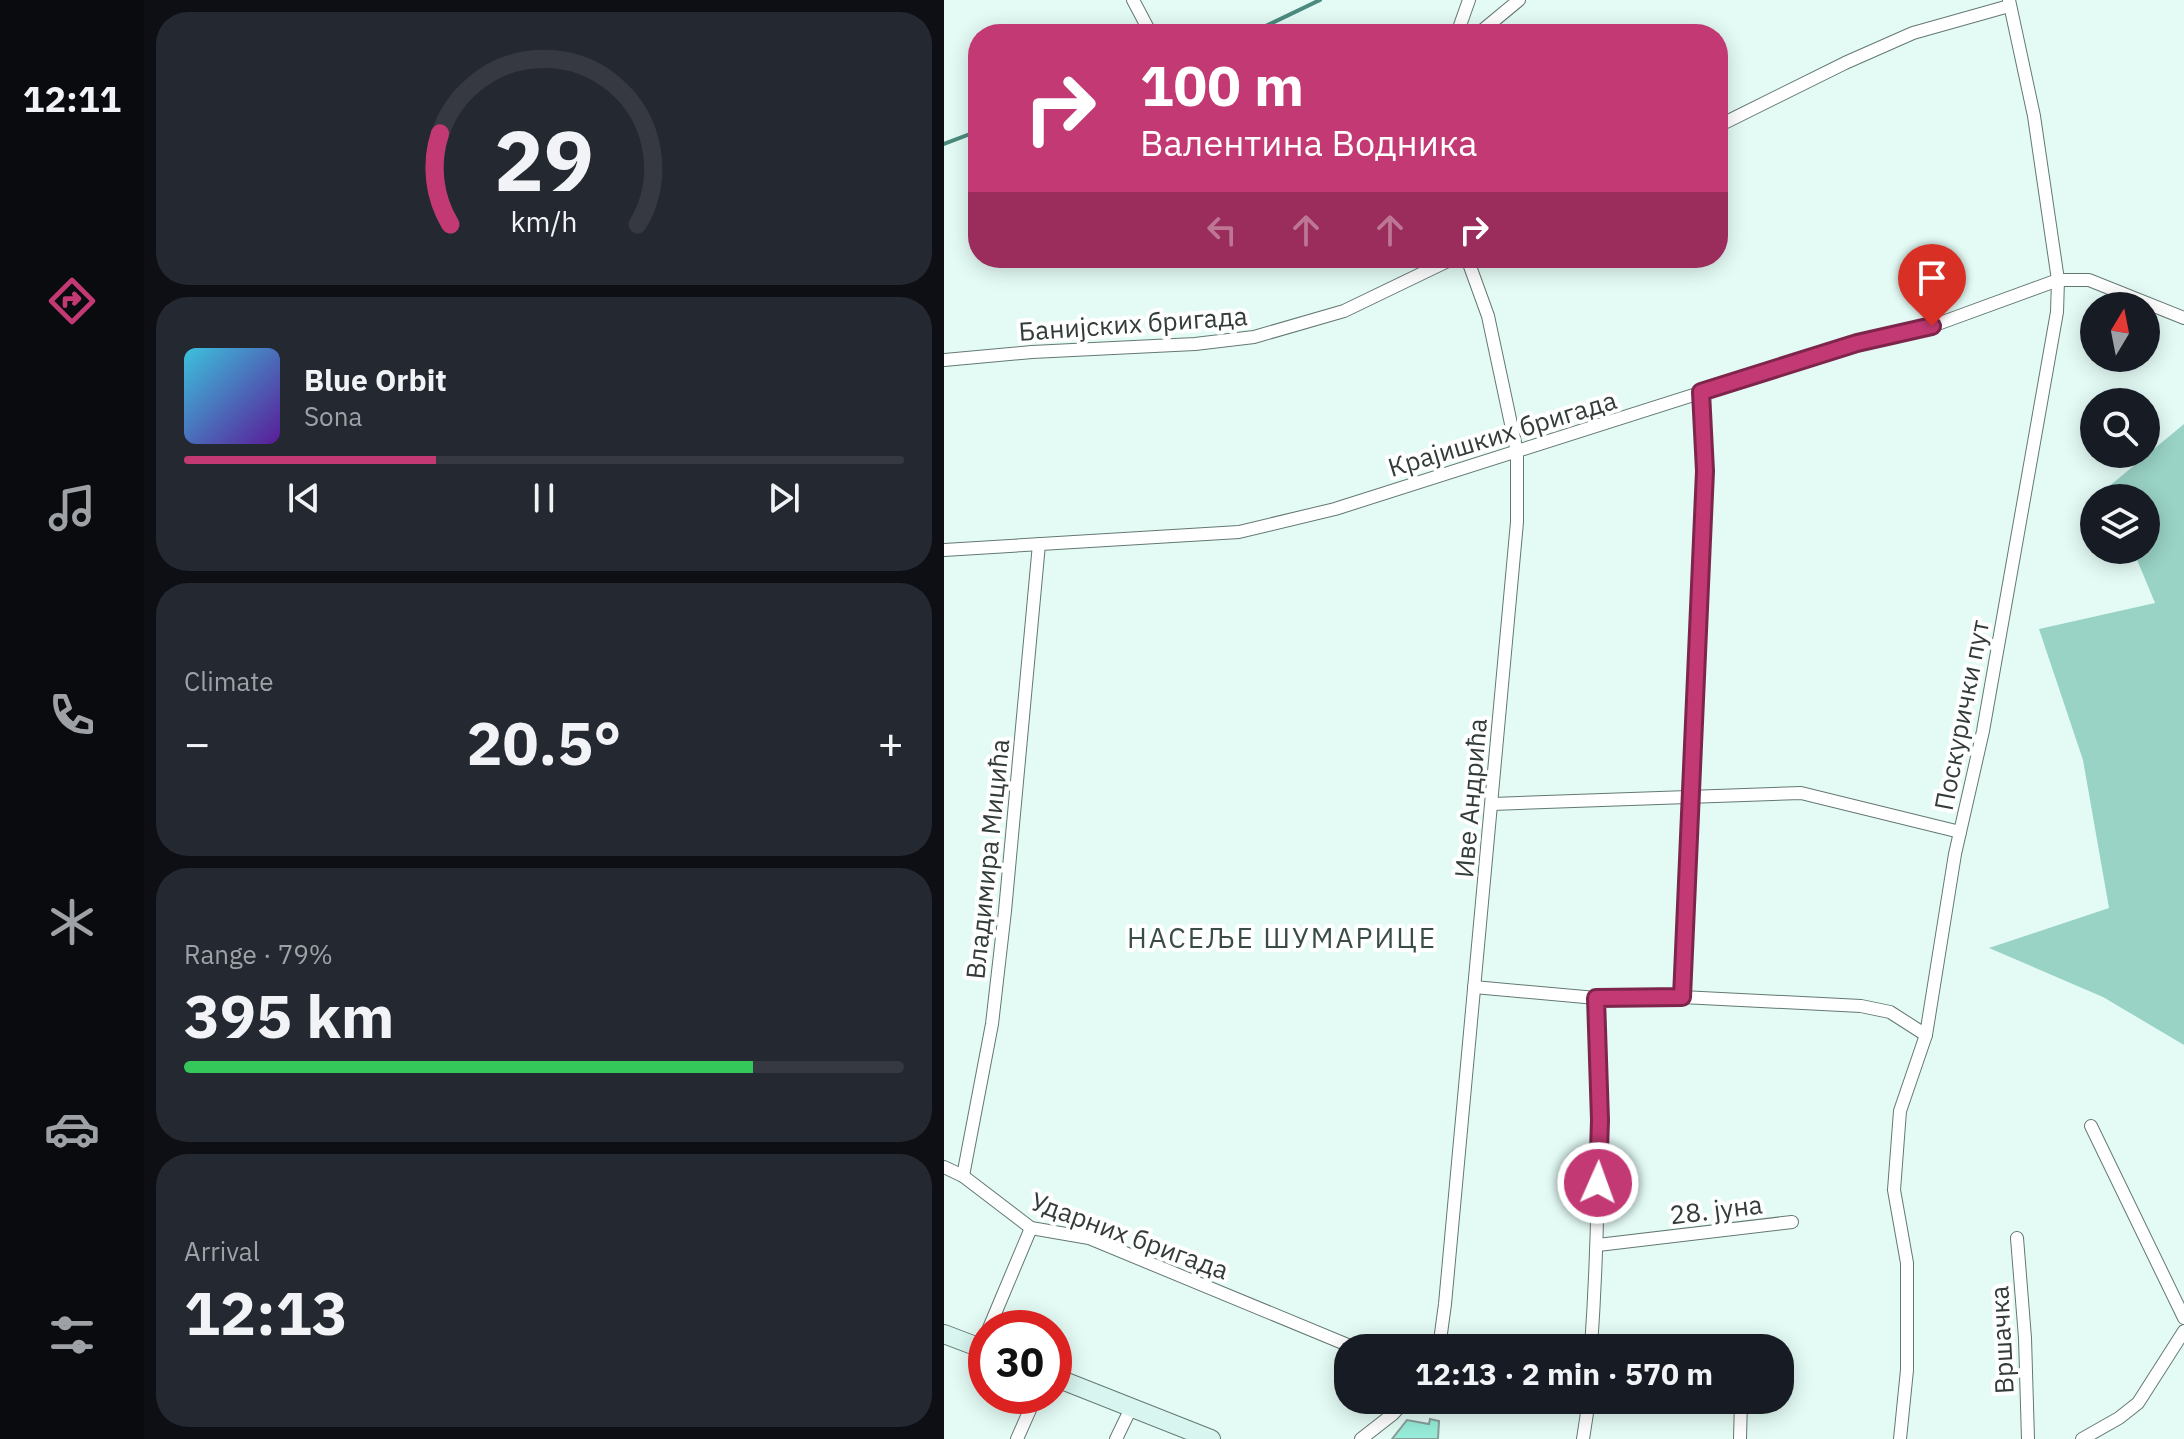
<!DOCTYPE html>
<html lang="en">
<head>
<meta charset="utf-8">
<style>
  body { margin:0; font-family:"IBM Plex Sans",sans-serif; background:#242831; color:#f1f3f6; height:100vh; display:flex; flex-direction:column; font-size:30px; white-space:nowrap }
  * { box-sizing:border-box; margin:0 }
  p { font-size:26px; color:#9ea1a6 }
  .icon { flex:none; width:44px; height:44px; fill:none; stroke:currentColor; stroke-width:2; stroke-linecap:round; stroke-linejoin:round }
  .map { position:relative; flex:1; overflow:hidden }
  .sheet { display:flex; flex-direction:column; gap:12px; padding:12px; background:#0d0f14; width:800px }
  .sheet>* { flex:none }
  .top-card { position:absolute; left:24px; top:24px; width:760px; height:244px; border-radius:32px; box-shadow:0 4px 20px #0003; background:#c23973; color:#fff; overflow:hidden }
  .needle { width:52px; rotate:10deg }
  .tools { position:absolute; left:1136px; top:292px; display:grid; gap:16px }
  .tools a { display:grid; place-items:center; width:80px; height:80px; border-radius:50%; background:#171b24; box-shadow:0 4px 20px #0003; font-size:40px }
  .speed { position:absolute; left:24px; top:1310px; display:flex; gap:16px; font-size:40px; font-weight:700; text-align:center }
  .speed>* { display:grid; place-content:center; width:104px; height:104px; border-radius:50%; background:#171b24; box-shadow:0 4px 20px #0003; line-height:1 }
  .speed .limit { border:12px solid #d22; background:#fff; color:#111 }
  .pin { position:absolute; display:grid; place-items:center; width:68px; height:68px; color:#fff; margin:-82px -34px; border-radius:50% 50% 50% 0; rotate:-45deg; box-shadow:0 0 8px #0007 }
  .pin .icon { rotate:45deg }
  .me { position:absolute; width:88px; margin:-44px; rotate:2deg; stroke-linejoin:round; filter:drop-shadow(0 0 6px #0008) }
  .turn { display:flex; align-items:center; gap:28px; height:168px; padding:0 40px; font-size:36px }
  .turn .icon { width:104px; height:104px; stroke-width:2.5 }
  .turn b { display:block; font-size:56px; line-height:68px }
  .lanes { display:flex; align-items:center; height:76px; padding:0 40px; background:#0003; justify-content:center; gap:40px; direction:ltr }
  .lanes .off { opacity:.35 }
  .big { font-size:60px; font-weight:800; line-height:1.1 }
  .sheet .tile { flex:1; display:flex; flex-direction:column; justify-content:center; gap:12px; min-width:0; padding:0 28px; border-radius:32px; background:#242831 }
  .sheet .dial { align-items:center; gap:0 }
  .dial svg { height:208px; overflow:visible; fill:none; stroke:#363941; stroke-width:7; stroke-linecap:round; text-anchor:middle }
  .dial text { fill:#f1f3f6; stroke:none }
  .song { display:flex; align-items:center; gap:24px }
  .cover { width:96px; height:96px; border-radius:12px; background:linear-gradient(135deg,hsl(190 70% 55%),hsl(270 70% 35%)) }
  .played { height:8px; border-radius:4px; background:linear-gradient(90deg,#c23973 35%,#363941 35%) }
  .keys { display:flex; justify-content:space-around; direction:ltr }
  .heat { display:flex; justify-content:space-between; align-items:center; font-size:44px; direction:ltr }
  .charge { height:12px; border-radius:6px; background:linear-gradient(90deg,#34c759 79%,#363941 0) }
  .trip { position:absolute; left:390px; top:1334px; width:460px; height:80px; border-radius:32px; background:#171b24; box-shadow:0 4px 20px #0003; font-weight:800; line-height:80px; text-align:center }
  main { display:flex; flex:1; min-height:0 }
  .dock { display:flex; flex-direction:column; width:144px; justify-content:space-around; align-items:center; background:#090b0e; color:#9ea1a6 }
  .dock .icon { width:56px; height:56px }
  .dock .on { color:#c23973 }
  .dock b { font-size:36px; color:#f1f3f6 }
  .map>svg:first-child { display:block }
</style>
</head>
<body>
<main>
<nav class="dock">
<b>12:11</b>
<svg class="icon on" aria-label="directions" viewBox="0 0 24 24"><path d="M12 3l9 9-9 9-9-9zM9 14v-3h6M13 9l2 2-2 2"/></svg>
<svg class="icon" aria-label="music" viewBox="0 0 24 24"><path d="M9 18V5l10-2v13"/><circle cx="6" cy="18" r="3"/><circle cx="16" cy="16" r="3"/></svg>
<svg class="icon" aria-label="phone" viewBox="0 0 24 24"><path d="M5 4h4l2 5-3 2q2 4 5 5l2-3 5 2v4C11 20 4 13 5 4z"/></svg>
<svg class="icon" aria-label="climate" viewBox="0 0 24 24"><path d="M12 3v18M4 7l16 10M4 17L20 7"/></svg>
<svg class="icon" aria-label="car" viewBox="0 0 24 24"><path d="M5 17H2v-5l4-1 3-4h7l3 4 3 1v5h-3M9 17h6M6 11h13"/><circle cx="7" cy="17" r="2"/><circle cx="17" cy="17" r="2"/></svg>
<svg class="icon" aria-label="filters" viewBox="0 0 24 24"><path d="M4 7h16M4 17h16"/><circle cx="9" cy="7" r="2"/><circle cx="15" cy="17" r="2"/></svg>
</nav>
<section class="sheet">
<div class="tile dial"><svg viewBox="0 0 100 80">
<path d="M14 69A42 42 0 1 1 86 69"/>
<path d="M14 69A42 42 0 0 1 10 34" stroke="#c23973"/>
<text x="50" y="56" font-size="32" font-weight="700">29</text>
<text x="50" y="72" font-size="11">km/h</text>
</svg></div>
<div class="tile">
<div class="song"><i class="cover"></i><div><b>Blue Orbit</b><p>Sona</p></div></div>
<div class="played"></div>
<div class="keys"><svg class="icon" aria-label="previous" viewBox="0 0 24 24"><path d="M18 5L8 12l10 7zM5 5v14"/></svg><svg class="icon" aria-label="pause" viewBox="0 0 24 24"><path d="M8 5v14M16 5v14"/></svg><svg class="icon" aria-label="next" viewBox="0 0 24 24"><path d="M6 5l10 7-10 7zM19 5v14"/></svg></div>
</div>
<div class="tile"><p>Climate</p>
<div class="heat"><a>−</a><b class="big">20.5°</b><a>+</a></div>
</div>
<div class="tile"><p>Range · 79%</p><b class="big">395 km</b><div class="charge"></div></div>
<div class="tile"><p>Arrival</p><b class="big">12:13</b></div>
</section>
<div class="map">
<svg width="1240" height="1439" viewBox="0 0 1240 1439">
  <rect width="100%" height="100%" fill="#e4fbf5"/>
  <path fill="#99d3c5" d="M1240,424V1045L1159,997L1045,948L1165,908L1139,760L1095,629L1211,603L1189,550H1202V498H1167L1163,488Z"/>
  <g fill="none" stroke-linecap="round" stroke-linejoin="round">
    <g stroke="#4c8b7e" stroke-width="4">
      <path d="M305,34L376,0"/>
      <path d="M0,144L34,131"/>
    </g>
  </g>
  <path fill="#96ecd9" stroke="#899e99" stroke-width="2" d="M486,1419L495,1421L494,1439H448L463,1420L485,1424Z"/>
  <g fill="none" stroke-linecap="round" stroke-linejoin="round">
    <defs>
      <g id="minor">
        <path d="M189,0L207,34"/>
        <path d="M513,34L525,0"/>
        <path d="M534,34L575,0"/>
        <path d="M774,126L901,63L969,33L1065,6"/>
        <path d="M0,360L88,352L251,344L310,337L400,311L510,258"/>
        <path d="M0,550L295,532L391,509L913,343L988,326L1114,280H1145L1240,318"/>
        <path d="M548,804L857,793L1016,832"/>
        <path d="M530,987L652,998L738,997L917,1006L946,1012L982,1035"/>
        <path d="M738,997L761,471L757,392"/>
        <path d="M1147,1126L1240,1318"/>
        <path d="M0,1167L19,1176L87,1228L145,1238L411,1348"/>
        <path d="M19,1176L48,1024L61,911L95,544"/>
        <path d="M1073,1238L1081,1338L1084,1439"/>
        <path d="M654,1245L848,1222"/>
        <path d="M45,1328L87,1228"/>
        <path d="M495,1348L501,1304L573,522V452L544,316L523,258"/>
        <path d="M647,1348C655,1231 656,1115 652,998"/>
        <path d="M73,1439L92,1396"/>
        <path d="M172,1439L187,1408"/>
        <path d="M417,1439L449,1414L462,1400"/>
        <path d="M639,1439L645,1400"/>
        <path d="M796,1439L797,1400"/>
        <path d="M956,1439L963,1370V1263L950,1190L956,1111L982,1035L1011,854L1039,731L1113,312L1114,280L1090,116L1065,0"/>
        <path d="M1138,1439L1175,1418L1194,1403L1240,1331"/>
      </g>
      <g id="secondary">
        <path d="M0,1334L42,1350"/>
        <path d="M110,1377L267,1439"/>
      </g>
    </defs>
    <use href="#minor" stroke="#647873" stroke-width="14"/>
    <use href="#secondary" stroke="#647873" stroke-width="20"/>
    <use href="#minor" stroke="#fff" stroke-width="12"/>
    <use href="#secondary" stroke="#d8f5ef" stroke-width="18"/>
  </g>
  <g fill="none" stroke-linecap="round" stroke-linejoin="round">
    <defs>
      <path id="route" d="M654,1183L656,1120L652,998L738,997L761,471L757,392L913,343L988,326"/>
    </defs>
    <use href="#route" stroke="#7e254b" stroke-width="20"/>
    <use href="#route" stroke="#c23973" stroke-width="14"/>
  </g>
  <g text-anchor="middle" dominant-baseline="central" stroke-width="8" stroke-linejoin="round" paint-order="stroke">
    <g font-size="26" fill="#333c3a" stroke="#fff">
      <text transform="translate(189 323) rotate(-4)">Банијских бригада</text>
      <text transform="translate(558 433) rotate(-17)">Крајишких бригада</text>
      <text transform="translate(1017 715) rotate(-79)">Поскурички пут</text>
      <text transform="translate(526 798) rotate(-85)">Иве Андрића</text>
      <text transform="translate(43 859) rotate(-84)">Владимира Мицића</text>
      <text transform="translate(772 1209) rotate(-7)">28. јуна</text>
      <text transform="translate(186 1235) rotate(20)">Ударних бригада</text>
      <text transform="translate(1057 1340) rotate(-93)">Вршачка</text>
    </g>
    <g font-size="28" letter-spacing="2" fill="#394c48" stroke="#fff">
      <text x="338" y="937">НАСЕЉЕ ШУМАРИЦЕ</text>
    </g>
  </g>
</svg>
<div class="tools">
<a><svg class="needle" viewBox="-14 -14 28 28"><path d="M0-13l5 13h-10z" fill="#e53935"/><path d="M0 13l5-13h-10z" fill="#9ea1a6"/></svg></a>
<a><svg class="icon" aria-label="search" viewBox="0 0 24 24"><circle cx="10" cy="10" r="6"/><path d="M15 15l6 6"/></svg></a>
<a><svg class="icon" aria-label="layers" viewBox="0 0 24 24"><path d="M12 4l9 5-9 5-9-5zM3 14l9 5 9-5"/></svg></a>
</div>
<div class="speed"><div class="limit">30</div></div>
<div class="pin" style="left:988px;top:326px;background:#d93025"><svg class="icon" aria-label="arrive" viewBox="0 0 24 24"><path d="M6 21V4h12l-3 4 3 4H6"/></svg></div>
<svg class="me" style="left:654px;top:1183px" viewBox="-20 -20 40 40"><circle r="17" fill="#c23973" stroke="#fff" stroke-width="3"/><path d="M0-11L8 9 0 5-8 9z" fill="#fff"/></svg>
<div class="trip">12:13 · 2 min · 570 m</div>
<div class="top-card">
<div class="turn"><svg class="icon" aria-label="right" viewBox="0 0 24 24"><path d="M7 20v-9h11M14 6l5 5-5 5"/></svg><div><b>100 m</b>Валентина Водника</div></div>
<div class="lanes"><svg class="icon off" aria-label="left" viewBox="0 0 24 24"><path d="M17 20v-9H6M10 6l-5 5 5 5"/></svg><svg class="icon off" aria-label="ahead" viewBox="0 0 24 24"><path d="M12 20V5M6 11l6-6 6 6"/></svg><svg class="icon off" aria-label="ahead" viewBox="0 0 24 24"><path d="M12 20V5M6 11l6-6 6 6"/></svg><svg class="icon" aria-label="right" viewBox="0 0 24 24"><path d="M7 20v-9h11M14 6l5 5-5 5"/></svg></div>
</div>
</div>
</main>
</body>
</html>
